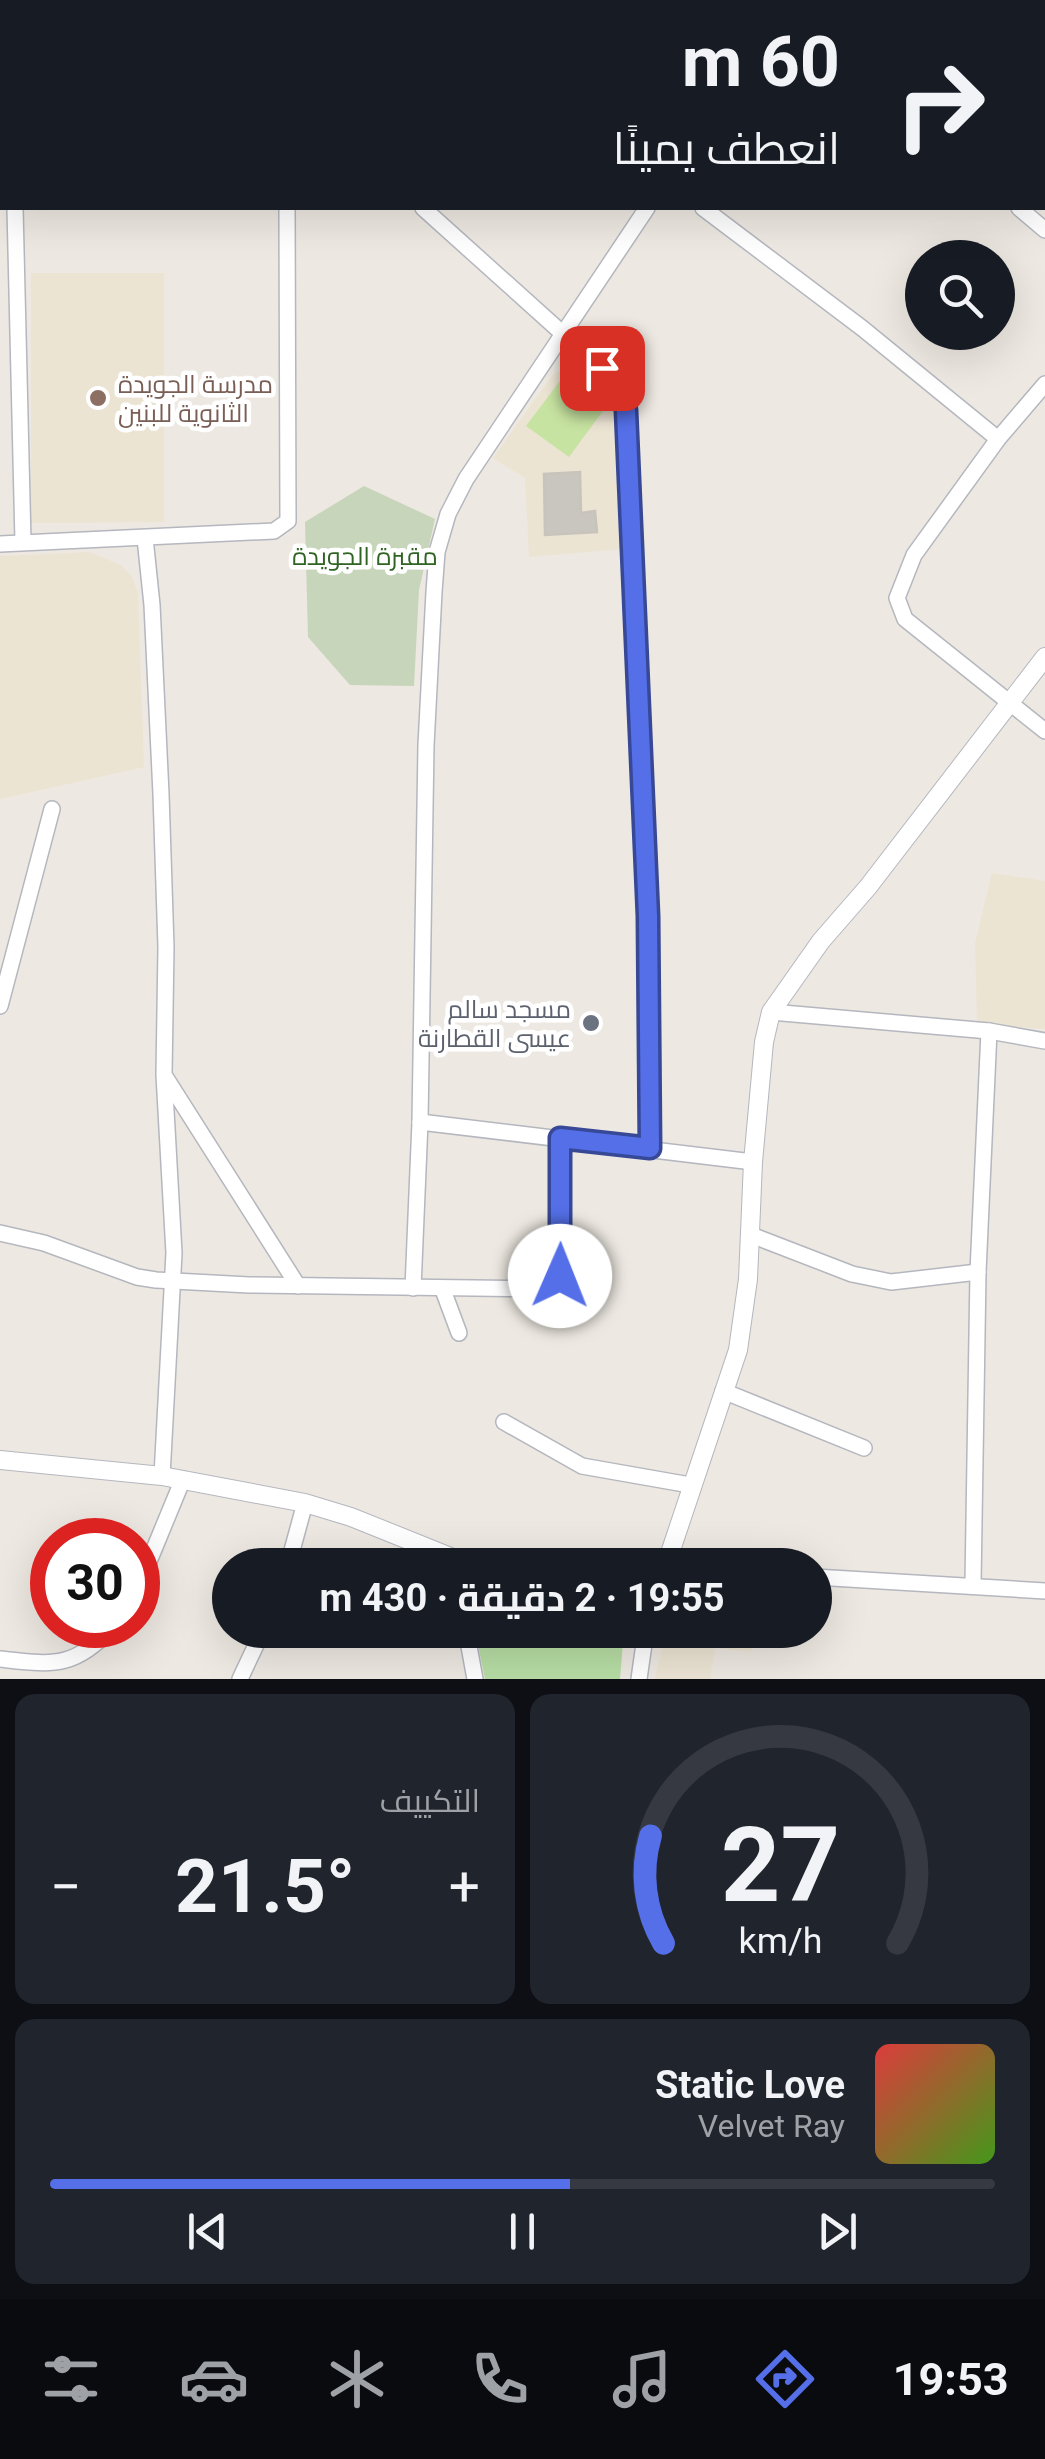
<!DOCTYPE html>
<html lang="ar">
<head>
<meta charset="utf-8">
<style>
  body { margin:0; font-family:Roboto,Cairo,sans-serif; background:#20242c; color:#f1f3f6; direction:rtl; height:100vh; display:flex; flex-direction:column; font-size:38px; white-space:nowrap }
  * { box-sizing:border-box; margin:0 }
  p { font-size:32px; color:#9ea1a6 }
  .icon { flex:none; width:55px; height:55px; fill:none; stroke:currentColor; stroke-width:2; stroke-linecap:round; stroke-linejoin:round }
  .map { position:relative; height:1679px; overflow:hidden; direction:ltr }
  .panel { display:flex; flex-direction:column; gap:15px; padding:15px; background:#0d0f14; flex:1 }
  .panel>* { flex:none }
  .top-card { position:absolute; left:0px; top:0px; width:1045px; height:210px; box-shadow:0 10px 40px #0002; direction:rtl; background:#171b24; color:#f1f3f6; overflow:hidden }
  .buttons { position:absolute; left:905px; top:240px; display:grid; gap:20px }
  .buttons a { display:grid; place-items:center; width:110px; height:110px; border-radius:50%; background:#171b24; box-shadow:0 10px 40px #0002; font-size:50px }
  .speed { position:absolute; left:30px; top:1518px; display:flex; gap:20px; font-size:50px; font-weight:700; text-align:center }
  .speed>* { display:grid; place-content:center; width:130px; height:130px; border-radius:50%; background:#171b24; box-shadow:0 10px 40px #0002; line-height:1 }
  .speed .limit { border:15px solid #d22; background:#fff; color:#111 }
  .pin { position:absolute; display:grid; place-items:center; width:85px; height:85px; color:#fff; margin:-42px; border-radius:20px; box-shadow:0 5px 15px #0006 }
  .me { position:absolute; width:110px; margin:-55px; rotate:1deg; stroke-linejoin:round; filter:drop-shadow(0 0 8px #0008) }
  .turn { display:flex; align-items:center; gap:35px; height:210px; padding:0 40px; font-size:45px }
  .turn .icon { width:130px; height:130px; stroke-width:2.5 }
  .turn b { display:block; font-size:70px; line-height:85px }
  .big { font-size:75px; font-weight:700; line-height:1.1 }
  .panel .card { flex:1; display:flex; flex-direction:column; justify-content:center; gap:15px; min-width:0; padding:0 35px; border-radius:20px; background:#20242c }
  .panel .dial { align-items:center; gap:0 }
  .dial svg { height:260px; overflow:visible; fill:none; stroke:#363941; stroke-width:7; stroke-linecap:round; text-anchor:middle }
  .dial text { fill:#f1f3f6; stroke:none }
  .song { display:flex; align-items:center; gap:30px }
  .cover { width:120px; height:120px; border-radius:15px; background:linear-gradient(135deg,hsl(0 70% 55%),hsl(100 70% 35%)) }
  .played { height:10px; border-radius:5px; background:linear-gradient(90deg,#546fe7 55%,#363941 55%) }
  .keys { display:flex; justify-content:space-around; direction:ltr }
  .heat { display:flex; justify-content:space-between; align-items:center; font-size:55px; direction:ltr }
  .panel .tiles { flex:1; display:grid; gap:15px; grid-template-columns:1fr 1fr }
  .card:last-child { grid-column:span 2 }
  .trip { position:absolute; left:212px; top:1548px; width:620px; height:100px; border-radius:50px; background:#171b24; box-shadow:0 10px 40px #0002; font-weight:700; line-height:100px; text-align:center; direction:rtl }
  .tabs { display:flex; height:160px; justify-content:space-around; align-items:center; background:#090b0e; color:#9ea1a6 }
  .tabs .icon { width:70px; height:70px }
  .tabs .active { color:#546fe7 }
  .tabs b { font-size:45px; color:#f1f3f6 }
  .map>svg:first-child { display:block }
</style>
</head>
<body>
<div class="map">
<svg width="1045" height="1679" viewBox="0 0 1045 1679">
  <rect width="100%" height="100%" fill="#ede8e1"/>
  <g fill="#ece4d3">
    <path d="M31,273H164V522L31,523Z"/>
    <path d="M583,366L594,369L611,384L621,549L529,557L525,478L493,458L553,374Z"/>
    <path d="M89,552L121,565L132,577L138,593L144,767L0,799V556Z"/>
    <path d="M992,873L1045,881V1029L977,1024L975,943Z"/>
    <path d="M666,1630H755L752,1652L715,1648L710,1679H655Z"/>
  </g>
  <path fill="#b7dda4" d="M475,1630H624L620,1679H485Z"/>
  <path fill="#c7d5ba" d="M364,486L435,519L419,590L414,686L350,685L308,637L305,522Z"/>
  <path fill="#c7e3a1" d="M569,369L611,400L569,457L526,426Z"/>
  <path fill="#c9c6bf" stroke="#c8c4bb" stroke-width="2.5" d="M580,472L581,513L595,511L597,532L545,535L544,474Z"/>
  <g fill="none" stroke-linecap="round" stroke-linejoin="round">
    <defs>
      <g id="minor">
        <path d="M9,0V2"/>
        <path d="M177,0V2"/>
        <path d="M454,0L456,2"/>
        <path d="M763,0L767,2"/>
        <path d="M439,2V0"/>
        <path d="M990,2L992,0"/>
        <path d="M15,208L23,542"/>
        <path d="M423,208L602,369L623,392L648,916L650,1148"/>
        <path d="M703,208L862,328L998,439"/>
        <path d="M1019,208L1045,230"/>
        <path d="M1045,384L998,439L914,555L897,598L905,619L1045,731"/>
        <path d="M145,538L152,605L161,794L166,947L164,1075L174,1253L162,1476"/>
        <path d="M0,544L274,531L288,521L287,208"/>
        <path d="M0,1006L52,809"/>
        <path d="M771,1012L989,1031L1045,1041"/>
        <path d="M166,1078L298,1286"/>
        <path d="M420,1122L753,1162"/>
        <path d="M0,1233L44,1243L137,1277L156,1280L249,1285L545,1289L556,1284L562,1264L560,1138"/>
        <path d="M751,1235L852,1274L891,1282L978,1272"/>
        <path d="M413,1288L420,1122L426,745L434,592L437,552L448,514L466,479L647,208"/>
        <path d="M443,1290L459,1333"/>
        <path d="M723,1391L864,1448"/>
        <path d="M504,1422L582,1466L690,1485"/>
        <path d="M288,1565L305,1503"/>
        <path d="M815,1577L1045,1591"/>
        <path d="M973,1584L978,1272L989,1031"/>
        <path d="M138,1588L183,1479"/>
        <path d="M466,1630L475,1679"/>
        <path d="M0,1659C55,1665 73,1669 115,1625"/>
        <path d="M240,1679L263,1630"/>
        <path d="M639,1679L646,1630"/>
      </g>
      <g id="tertiary">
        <path d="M0,1460L162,1476L305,1503L351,1517L453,1558L513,1565"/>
        <path d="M666,1565L738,1350L748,1279L753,1162L764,1042L771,1012L821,941L868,887L1045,657"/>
      </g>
    </defs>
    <use href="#minor" stroke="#b5b7bf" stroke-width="18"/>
    <use href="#tertiary" stroke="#b5b7bf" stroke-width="20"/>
    <use href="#minor" stroke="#fff" stroke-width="15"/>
    <use href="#tertiary" stroke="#fff" stroke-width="18"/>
  </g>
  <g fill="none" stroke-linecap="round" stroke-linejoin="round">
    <defs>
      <path id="route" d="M560,1276V1138L650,1148L648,916L626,411L623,392L602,368"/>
    </defs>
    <use href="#route" stroke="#374896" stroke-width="25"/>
    <use href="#route" stroke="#546fe7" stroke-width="18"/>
  </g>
  <circle fill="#8d6e63" stroke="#fff" stroke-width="4" cx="98" cy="398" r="10"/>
  <circle fill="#6b7280" stroke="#fff" stroke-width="4" cx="591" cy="1023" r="10"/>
  <g text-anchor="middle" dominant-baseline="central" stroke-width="9" stroke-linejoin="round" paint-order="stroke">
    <g font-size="25" fill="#785e54" stroke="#fff" text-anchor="start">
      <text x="118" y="384">مدرسة الجويدة<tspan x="118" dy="29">الثانوية للبنين</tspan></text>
    </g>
    <g font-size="25" fill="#306423" stroke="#fff">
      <text x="365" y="556">مقبرة الجويدة</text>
    </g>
    <g font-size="25" fill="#5b616d" stroke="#fff" text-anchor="end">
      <text x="571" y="1009">مسجد سالم<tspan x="571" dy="29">عيسى القطارنة</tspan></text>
    </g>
  </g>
</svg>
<div class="buttons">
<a><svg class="icon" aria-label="search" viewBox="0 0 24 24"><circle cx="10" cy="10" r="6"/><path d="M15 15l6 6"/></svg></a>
</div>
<div class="speed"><div class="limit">30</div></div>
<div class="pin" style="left:602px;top:368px;background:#d93025"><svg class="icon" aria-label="arrive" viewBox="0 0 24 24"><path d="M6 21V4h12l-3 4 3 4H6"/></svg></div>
<svg class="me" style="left:560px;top:1276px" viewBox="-20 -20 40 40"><circle r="19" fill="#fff"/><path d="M0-13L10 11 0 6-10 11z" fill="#546fe7"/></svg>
<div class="trip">19:55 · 2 دقيقة · 430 m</div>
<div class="top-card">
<div class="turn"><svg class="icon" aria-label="right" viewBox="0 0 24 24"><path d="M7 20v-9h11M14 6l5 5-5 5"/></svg><div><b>60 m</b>انعطف يمينًا</div></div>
</div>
</div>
<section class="panel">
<div class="tiles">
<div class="card dial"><svg viewBox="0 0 100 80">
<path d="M14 69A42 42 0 1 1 86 69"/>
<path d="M14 69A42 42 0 0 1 10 36" stroke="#546fe7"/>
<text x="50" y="56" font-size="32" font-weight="700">27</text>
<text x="50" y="72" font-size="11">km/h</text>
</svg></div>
<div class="card"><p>التكييف</p>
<div class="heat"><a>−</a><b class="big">21.5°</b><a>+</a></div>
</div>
<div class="card">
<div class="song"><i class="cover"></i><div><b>Static Love</b><p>Velvet Ray</p></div></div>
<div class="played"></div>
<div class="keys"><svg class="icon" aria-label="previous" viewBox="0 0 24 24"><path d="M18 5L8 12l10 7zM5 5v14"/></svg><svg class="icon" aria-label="pause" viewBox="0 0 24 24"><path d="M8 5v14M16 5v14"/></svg><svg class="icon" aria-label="next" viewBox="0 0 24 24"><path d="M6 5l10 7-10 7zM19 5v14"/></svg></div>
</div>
</div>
</section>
<nav class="tabs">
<b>19:53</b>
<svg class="icon active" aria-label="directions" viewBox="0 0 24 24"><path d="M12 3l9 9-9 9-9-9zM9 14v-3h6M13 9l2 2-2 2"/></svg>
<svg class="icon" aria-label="music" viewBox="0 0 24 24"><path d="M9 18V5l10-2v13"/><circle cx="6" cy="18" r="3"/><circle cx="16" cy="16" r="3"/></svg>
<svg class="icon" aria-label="phone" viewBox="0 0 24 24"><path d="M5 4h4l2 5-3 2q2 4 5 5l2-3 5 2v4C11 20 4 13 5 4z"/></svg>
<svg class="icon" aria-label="climate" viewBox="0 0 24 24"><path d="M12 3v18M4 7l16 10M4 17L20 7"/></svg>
<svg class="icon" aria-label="car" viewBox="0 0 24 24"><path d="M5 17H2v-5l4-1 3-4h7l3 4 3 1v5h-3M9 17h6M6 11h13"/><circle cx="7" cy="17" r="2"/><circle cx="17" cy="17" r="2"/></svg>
<svg class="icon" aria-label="filters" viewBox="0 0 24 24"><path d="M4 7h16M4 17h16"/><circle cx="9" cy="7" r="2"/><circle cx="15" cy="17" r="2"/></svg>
</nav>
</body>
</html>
